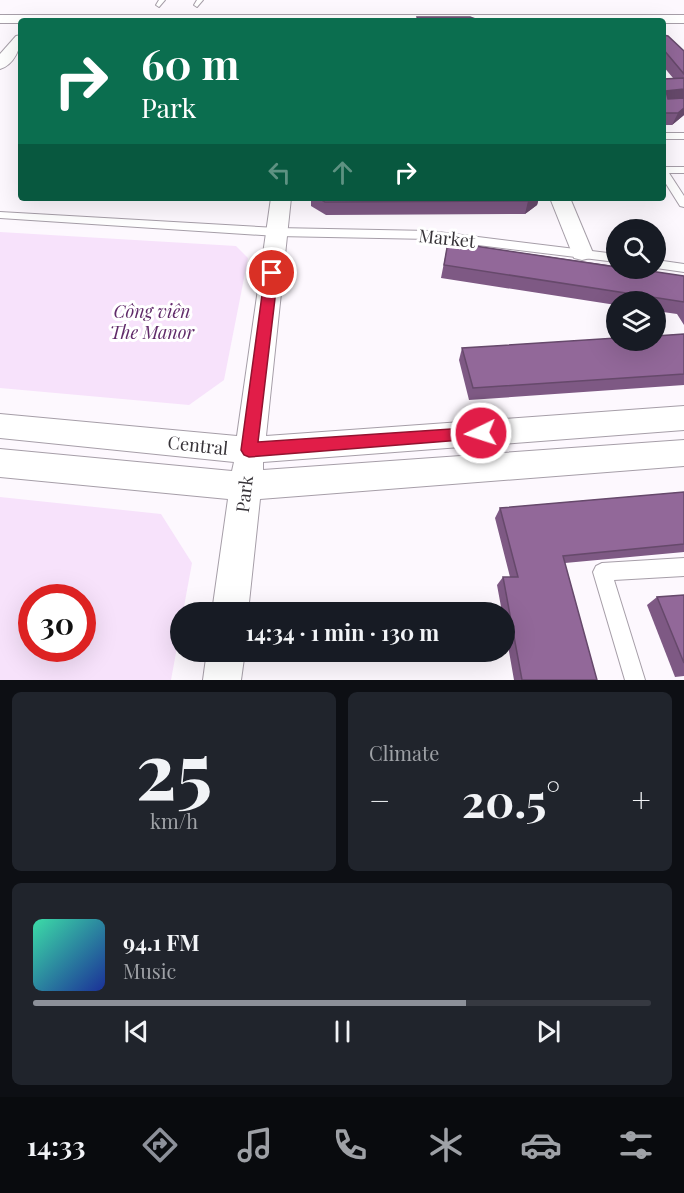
<!DOCTYPE html>
<html lang="en">
<head>
<meta charset="utf-8">
<style>
  body { margin:0; font-family:"Playfair Display",serif; background:#20242c; color:#f1f3f6; height:100vh; display:flex; flex-direction:column; font-size:22px; white-space:nowrap }
  * { box-sizing:border-box; margin:0 }
  p { font-size:20px; color:#9ea1a6 }
  .icon { flex:none; width:33px; height:33px; fill:none; stroke:currentColor; stroke-width:2; stroke-linecap:round; stroke-linejoin:round }
  .map { position:relative; height:680px; overflow:hidden }
  .side { display:flex; flex-direction:column; gap:12px; padding:12px; background:#0d0f14; flex:1 }
  .side>* { flex:none }
  .top-card { position:absolute; left:18px; top:18px; width:648px; height:183px; border-radius:6px; box-shadow:0 6px 24px #0002; background:#0b6e4f; color:#fff; overflow:hidden }
  .controls { position:absolute; left:606px; top:219px; display:grid; gap:12px }
  .controls a { display:grid; place-items:center; width:60px; height:60px; border-radius:50%; background:#171b24; box-shadow:0 6px 24px #0002; font-size:30px }
  .speed { position:absolute; left:18px; top:584px; display:flex; gap:12px; font-size:30px; font-weight:700; text-align:center }
  .speed>* { display:grid; place-content:center; width:78px; height:78px; border-radius:50%; background:#171b24; box-shadow:0 6px 24px #0002; line-height:1 }
  .speed .limit { border:9px solid #d22; background:#fff; color:#111 }
  .pin { position:absolute; display:grid; place-items:center; width:51px; height:51px; color:#fff; margin:-26px; border:3px solid #fff; border-radius:50%; box-shadow:0 2px 6px #0007 }
  .me { position:absolute; width:66px; margin:-33px; rotate:266deg; stroke-linejoin:round; filter:drop-shadow(0 0 4px #0008) }
  .turn { display:flex; align-items:center; gap:21px; height:126px; padding:0 24px; font-size:27px }
  .turn .icon { width:78px; height:78px; stroke-width:2.5 }
  .turn b { display:block; font-size:42px; line-height:51px }
  .lanes { display:flex; align-items:center; height:57px; padding:0 24px; background:#0003; justify-content:center; gap:30px; direction:ltr }
  .lanes .off { opacity:.35 }
  .big { font-size:45px; font-weight:700; line-height:1.1 }
  .side .card { flex:1; display:flex; flex-direction:column; justify-content:center; gap:9px; min-width:0; padding:0 21px; border-radius:9px; background:#20242c }
  .side .dial { align-items:center; gap:0 }
  .dial b { font-size:78px; line-height:1 }
  .song { display:flex; align-items:center; gap:18px }
  .cover { width:72px; height:72px; border-radius:9px; background:linear-gradient(135deg,hsl(160 70% 55%),hsl(230 70% 35%)) }
  .played { height:6px; border-radius:3px; background:linear-gradient(90deg,#8c9099 70%,#363941 70%) }
  .keys { display:flex; justify-content:space-around; direction:ltr }
  .heat { display:flex; justify-content:space-between; align-items:center; font-size:33px; direction:ltr }
  .side .tiles { flex:1; display:grid; gap:12px; grid-template-columns:1fr 1fr }
  .card:last-child { grid-column:span 2 }
  .trip { position:absolute; left:170px; top:602px; width:345px; height:60px; border-radius:30px; background:#171b24; box-shadow:0 6px 24px #0002; font-weight:700; line-height:60px; text-align:center }
  .tab-bar { display:flex; height:96px; justify-content:space-around; align-items:center; background:#090b0e; color:#9ea1a6 }
  .tab-bar .icon { width:42px; height:42px }
  .tab-bar .on { color:#8c9099 }
  .tab-bar b { font-size:27px; color:#f1f3f6 }
  .map>svg:first-child { display:block }
</style>
</head>
<body>
<div class="map">
<svg width="684" height="680" viewBox="0 0 684 680">
  <rect width="100%" height="100%" fill="#fdf8fe"/>
  <g fill="#f7e2fb" fill-rule="evenodd">
    <path d="M0,232L236,246L248,258L224,380L189,405L0,388Z"/>
    <path d="M0,497L161,514L192,563L183,612H180V631L171,680H0ZM32,597H82V648H32Z"/>
  </g>
  <g fill="none" stroke-linecap="round" stroke-linejoin="round">
    <defs>
      <g id="service">
        <path d="M159,0H165L159,7L156,5Z"/>
        <path d="M197,0H203L197,7L194,5Z"/>
        <rect x="663" y="133" width="21" height="6"/>
        <path d="M663,167H684V173H669L684,196V207L680,206L663,179Z"/>
        <path d="M0,212L277,228L430,231L616,254V262L430,239L277,236L0,218Z"/>
        <path d="M656,260L684,264V272L656,268Z"/>
        <path d="M684,558V576L614,580L645,680H625L593,572L596,566L602,563Z"/>
      </g>
      <g id="minor">
        <rect x="0" y="15" width="684" height="8"/>
        <path d="M21,35C21,48 14,65 0,69V54L16,36Z"/>
        <path d="M271,198H291L266,436L684,406V430L263,462V470L684,440V466L260,499L248,612H212L228,499L0,477V449L232,471L234,462L0,438V414L237,436Z"/>
        <path d="M550,198H570L593,253L590,258L582,260L574,258Z"/>
        <path d="M207,651H245L241,680H203Z"/>
      </g>
    </defs>
    <use href="#service" stroke="#a69ea8" stroke-width="2"/>
    <use href="#minor" stroke="#a69ea8" stroke-width="2"/>
    <use href="#service" fill="#fff" fill-rule="evenodd"/>
    <use href="#minor" fill="#fff" fill-rule="evenodd"/>
  </g>
  <g fill="#7e5984">
    <path d="M663,35L684,51V115L672,125H663V79L673,78L663,66Z"/>
    <path d="M311,198H539L537,205L525,214L326,215L311,206Z"/>
    <path d="M448,242L684,276V325L677,314L656,311V302H616V305L441,278Z"/>
    <path d="M684,334V385L469,400L459,360L462,348Z"/>
    <path d="M684,492V552L565,563L597,680H514L504,623V612H502L497,585L503,577H510L495,518L500,508Z"/>
    <path d="M684,595V676L675,677L647,605L657,597Z"/>
  </g>
  <g fill="#66496b">
    <path d="M684,89V100L663,103L666,91Z"/>
    <path d="M684,108V115L672,125L678,113Z"/>
    <path d="M533,198H539L537,205L525,214L528,201Z"/>
  </g>
  <g fill="#926899" stroke="#66496b" stroke-width="1.5">
    <path d="M417,17H470L481,21H418Z"/>
    <path d="M663,35L668,36L684,51V74L663,49Z"/>
    <path d="M684,78V89L666,91L668,99L684,98V108L678,113H663V79Z"/>
    <path d="M318,198H533L528,201L325,202Z"/>
    <path d="M448,242L616,267V268H630L684,276V302L444,265Z"/>
    <path d="M684,334V374L473,388L462,348L616,338V340H656V336Z"/>
    <path d="M684,492V544L563,556L597,680H522L503,577H518L500,508Z"/>
    <path d="M684,595V663L657,597Z"/>
  </g>
  <path fill="#e11d48" stroke="#92132f" stroke-width="1.5" d="M272,269L278,273L258,442L481,427L486,429L489,433L486,438L249,457L244,455L241,450L265,273Z"/>
  <g text-anchor="middle" dominant-baseline="central" stroke-width="6" stroke-linejoin="round" paint-order="stroke">
    <g font-size="18" fill="#373338" stroke="#fff">
      <text transform="translate(447 238) rotate(6)">Market</text>
      <text transform="translate(198 445) rotate(6)">Central</text>
      <text transform="translate(244 494) rotate(-83)">Park</text>
    </g>
    <g font-size="18" font-style="italic" fill="#602a69" stroke="#fff">
      <text x="152" y="311">Công viên<tspan x="152" dy="21">The Manor</tspan></text>
    </g>
  </g>
</svg>
<div class="controls">
<a><svg class="icon" aria-label="search" viewBox="0 0 24 24"><circle cx="10" cy="10" r="6"/><path d="M15 15l6 6"/></svg></a>
<a><svg class="icon" aria-label="layers" viewBox="0 0 24 24"><path d="M12 4l9 5-9 5-9-5zM3 14l9 5 9-5"/></svg></a>
</div>
<div class="speed"><div class="limit">30</div></div>
<div class="pin" style="left:272px;top:273px;background:#d93025"><svg class="icon" aria-label="arrive" viewBox="0 0 24 24"><path d="M6 21V4h12l-3 4 3 4H6"/></svg></div>
<svg class="me" style="left:481px;top:433px" viewBox="-20 -20 40 40"><circle r="17" fill="#e11d48" stroke="#fff" stroke-width="3"/><path d="M0-11L8 9 0 5-8 9z" fill="#fff"/></svg>
<div class="trip">14:34 · 1 min · 130 m</div>
<div class="top-card">
<div class="turn"><svg class="icon" aria-label="right" viewBox="0 0 24 24"><path d="M7 20v-9h11M14 6l5 5-5 5"/></svg><div><b>60 m</b>Park</div></div>
<div class="lanes"><svg class="icon off" aria-label="left" viewBox="0 0 24 24"><path d="M17 20v-9H6M10 6l-5 5 5 5"/></svg><svg class="icon off" aria-label="ahead" viewBox="0 0 24 24"><path d="M12 20V5M6 11l6-6 6 6"/></svg><svg class="icon" aria-label="right" viewBox="0 0 24 24"><path d="M7 20v-9h11M14 6l5 5-5 5"/></svg></div>
</div>
</div>
<section class="side">
<div class="tiles">
<div class="card dial"><b>25</b><p>km/h</p></div>
<div class="card"><p>Climate</p>
<div class="heat"><a>−</a><b class="big">20.5°</b><a>+</a></div>
</div>
<div class="card">
<div class="song"><i class="cover"></i><div><b>94.1 FM</b><p>Music</p></div></div>
<div class="played"></div>
<div class="keys"><svg class="icon" aria-label="previous" viewBox="0 0 24 24"><path d="M18 5L8 12l10 7zM5 5v14"/></svg><svg class="icon" aria-label="pause" viewBox="0 0 24 24"><path d="M8 5v14M16 5v14"/></svg><svg class="icon" aria-label="next" viewBox="0 0 24 24"><path d="M6 5l10 7-10 7zM19 5v14"/></svg></div>
</div>
</div>
</section>
<nav class="tab-bar">
<b>14:33</b>
<svg class="icon on" aria-label="directions" viewBox="0 0 24 24"><path d="M12 3l9 9-9 9-9-9zM9 14v-3h6M13 9l2 2-2 2"/></svg>
<svg class="icon" aria-label="music" viewBox="0 0 24 24"><path d="M9 18V5l10-2v13"/><circle cx="6" cy="18" r="3"/><circle cx="16" cy="16" r="3"/></svg>
<svg class="icon" aria-label="phone" viewBox="0 0 24 24"><path d="M5 4h4l2 5-3 2q2 4 5 5l2-3 5 2v4C11 20 4 13 5 4z"/></svg>
<svg class="icon" aria-label="climate" viewBox="0 0 24 24"><path d="M12 3v18M4 7l16 10M4 17L20 7"/></svg>
<svg class="icon" aria-label="car" viewBox="0 0 24 24"><path d="M5 17H2v-5l4-1 3-4h7l3 4 3 1v5h-3M9 17h6M6 11h13"/><circle cx="7" cy="17" r="2"/><circle cx="17" cy="17" r="2"/></svg>
<svg class="icon" aria-label="filters" viewBox="0 0 24 24"><path d="M4 7h16M4 17h16"/><circle cx="9" cy="7" r="2"/><circle cx="15" cy="17" r="2"/></svg>
</nav>
</body>
</html>
